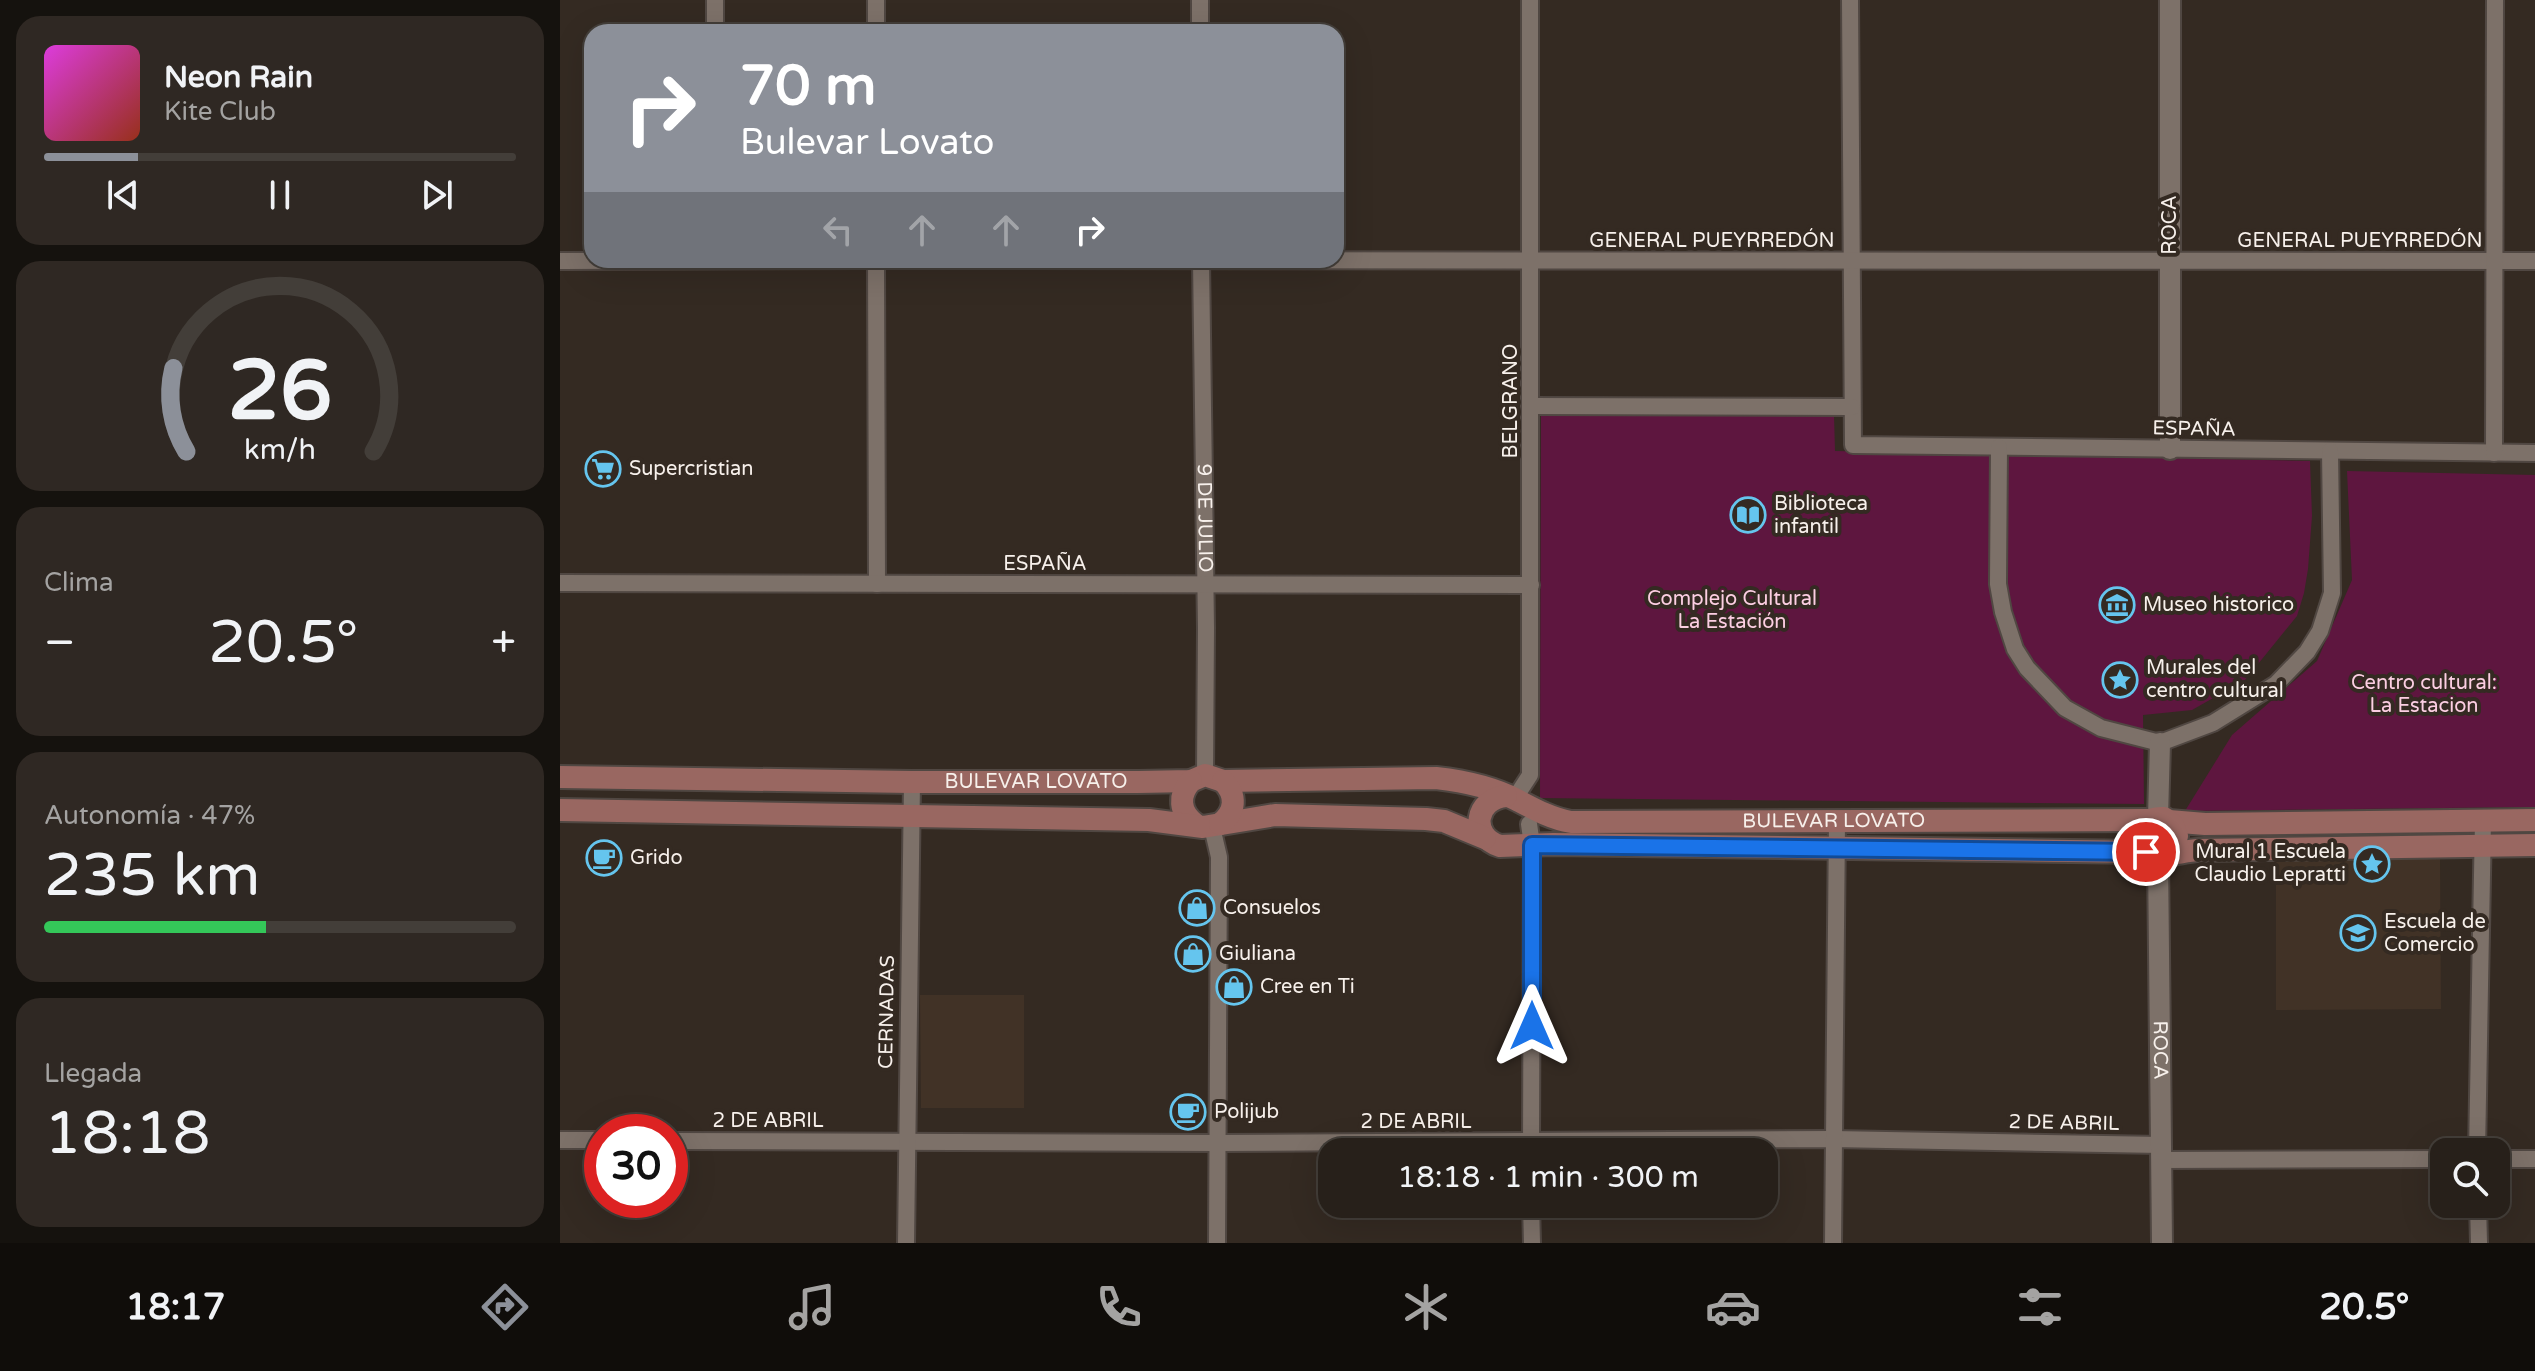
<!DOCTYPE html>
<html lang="es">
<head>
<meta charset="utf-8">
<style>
  body { margin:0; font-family:"Varela Round",sans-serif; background:#2f2823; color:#f1f3f6; height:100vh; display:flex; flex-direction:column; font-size:30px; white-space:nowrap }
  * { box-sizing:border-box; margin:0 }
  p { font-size:26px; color:#a4a3a2 }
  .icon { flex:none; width:44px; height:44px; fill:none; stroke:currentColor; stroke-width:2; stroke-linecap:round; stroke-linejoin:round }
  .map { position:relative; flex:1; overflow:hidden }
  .sheet { display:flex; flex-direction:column; gap:16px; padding:16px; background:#15120e; width:560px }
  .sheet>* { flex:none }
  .hud { position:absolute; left:24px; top:24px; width:760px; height:244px; border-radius:24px; box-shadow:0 8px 32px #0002,0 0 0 2px #433e39; background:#8c9099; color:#fff; overflow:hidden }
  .tools { position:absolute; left:1870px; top:1138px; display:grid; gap:16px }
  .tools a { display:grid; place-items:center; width:80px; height:80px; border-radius:16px; background:#27201a; box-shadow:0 8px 32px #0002,0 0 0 2px #433e39; font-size:40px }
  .speed { position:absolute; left:24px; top:1114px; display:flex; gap:16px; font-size:40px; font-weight:700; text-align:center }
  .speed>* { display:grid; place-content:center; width:104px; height:104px; border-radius:50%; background:#27201a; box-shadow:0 8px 32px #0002,0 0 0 2px #433e39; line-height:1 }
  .speed .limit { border:12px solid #d22; background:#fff; color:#111 }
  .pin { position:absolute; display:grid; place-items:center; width:68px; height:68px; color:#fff; margin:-34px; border:4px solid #fff; border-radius:50%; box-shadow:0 2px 8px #0007 }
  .me { position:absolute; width:88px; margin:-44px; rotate:0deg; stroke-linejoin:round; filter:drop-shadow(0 0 6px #0008) }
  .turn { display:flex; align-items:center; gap:28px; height:168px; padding:0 24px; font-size:36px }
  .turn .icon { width:104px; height:104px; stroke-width:2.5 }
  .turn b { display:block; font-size:56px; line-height:68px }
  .lanes { display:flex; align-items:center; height:76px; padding:0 24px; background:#0003; justify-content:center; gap:40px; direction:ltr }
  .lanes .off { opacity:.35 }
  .big { font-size:60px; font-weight:600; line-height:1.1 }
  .sheet .tile { flex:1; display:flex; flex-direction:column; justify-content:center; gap:12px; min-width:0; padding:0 28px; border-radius:24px; background:#2f2823 }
  .sheet .dial { align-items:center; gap:0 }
  .dial svg { height:208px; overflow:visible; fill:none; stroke:#433e39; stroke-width:7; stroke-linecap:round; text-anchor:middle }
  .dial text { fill:#f1f3f6; stroke:none }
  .song { display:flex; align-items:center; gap:24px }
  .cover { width:96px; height:96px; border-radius:12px; background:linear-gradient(135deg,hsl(300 70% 55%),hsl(10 70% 35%)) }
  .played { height:8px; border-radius:4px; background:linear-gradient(90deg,#8c9099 20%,#433e39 20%) }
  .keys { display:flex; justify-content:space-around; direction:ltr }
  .heat { display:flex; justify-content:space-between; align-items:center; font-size:44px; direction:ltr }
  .charge { height:12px; border-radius:6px; background:linear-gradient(90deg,#34c759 47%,#433e39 0) }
  .trip { position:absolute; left:758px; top:1138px; width:460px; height:80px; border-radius:24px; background:#27201a; box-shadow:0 8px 32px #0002,0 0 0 2px #433e39; font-weight:600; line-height:80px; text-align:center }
  .menu { display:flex; height:128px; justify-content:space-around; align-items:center; background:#100d0a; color:#a4a3a2 }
  .menu .icon { width:56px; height:56px }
  .menu .active { color:#8c9099 }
  .menu b { font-size:36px; color:#f1f3f6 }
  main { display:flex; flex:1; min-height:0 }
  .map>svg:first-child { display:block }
</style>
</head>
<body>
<main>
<section class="sheet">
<div class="tile">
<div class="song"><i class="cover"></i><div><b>Neon Rain</b><p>Kite Club</p></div></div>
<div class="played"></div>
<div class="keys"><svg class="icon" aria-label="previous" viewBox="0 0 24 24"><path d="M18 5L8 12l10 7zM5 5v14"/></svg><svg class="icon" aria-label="pause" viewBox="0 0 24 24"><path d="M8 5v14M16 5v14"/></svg><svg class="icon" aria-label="next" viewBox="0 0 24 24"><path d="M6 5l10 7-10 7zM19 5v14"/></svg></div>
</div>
<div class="tile dial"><svg viewBox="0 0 100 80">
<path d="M14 69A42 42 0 1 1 86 69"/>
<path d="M14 69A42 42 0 0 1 9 37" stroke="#8c9099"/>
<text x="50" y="56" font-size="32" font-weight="700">26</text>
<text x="50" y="72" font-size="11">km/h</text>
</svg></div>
<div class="tile"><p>Clima</p>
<div class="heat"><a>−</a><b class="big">20.5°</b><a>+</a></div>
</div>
<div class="tile"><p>Autonomía · 47%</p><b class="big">235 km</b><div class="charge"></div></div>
<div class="tile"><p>Llegada</p><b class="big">18:18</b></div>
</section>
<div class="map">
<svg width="1975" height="1243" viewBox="0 0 1975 1243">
  <rect width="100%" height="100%" fill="#342a22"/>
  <g fill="#413226">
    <path d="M1880,855L1881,1009L1716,1010V856Z"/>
    <path d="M360,995H464V1108H361Z"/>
  </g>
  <g fill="#5e163f">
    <path d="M981,413L1274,415L1275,451L1750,461L1752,516L1748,569L1744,593L1737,616L1685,680L1632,710L1583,715L1584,804L980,798Z"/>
    <path d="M1787,471L1975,475V807L1625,811L1672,735L1757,661L1792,580Z"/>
  </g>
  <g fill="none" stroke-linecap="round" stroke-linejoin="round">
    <defs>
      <g id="minor">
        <path d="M316,0V32"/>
        <path d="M640,0V32"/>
        <path d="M1290,0L1293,445L1975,453"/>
        <path d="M155,32V0"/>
        <path d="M316,260L317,584"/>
        <path d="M329,260L1975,261"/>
        <path id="s1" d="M641,260L646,628L645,775"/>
        <path d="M0,261L303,260"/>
        <path d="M971,406L1292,407"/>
        <path d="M1439,447L1438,584L1443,612L1455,649L1467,668L1505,708L1541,728L1600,743L1653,723L1716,684L1747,652L1760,631L1772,593L1770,451"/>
        <path d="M1934,453L1935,0"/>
        <path d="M0,583L971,585"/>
        <path d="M955,798L970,775V0"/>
        <path d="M969,824L972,845L971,1150"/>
        <path d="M652,827L659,857L657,1243"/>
        <path d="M0,1140H42"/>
        <path d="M110,1141L657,1143L1273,1139L1602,1145"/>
        <path d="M1917,1152L1923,820"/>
        <path d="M1936,1159H1975"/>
        <path d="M1602,1160L1884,1159"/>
        <path d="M971,1204L972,1243"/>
        <path d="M1918,1204L1919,1243"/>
        <path d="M346,1243L352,782"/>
        <path d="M1273,1243L1277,822"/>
      </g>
      <g id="tertiary">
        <path d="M1610,0V449"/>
        <path d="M1598,818L1600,743"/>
        <path id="s2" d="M1598,856L1602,1243"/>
      </g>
      <g id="secondary">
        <path id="s3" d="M0,777L352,782H578L631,781L645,775L663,781L876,778C903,781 932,787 957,800C974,809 992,819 1011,822L1588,820"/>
        <path d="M631,781C618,795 619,812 635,824"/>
        <path d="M946,796C915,799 909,836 940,846L993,844L1586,852"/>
        <path d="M0,810L589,820L643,827L715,815L866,819L884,821L925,838"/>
        <path d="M1609,821L1645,824L1975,820"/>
        <path d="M660,824C676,812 677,795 663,781"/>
        <path d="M1610,852L1617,836L1613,825L1604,818C1589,817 1580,824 1579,839L1586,852C1601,859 1621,851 1638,850L1975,845"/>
      </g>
    </defs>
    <use href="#minor" stroke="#504742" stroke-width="20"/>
    <use href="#tertiary" stroke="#504742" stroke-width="24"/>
    <use href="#secondary" stroke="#504742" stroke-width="26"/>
    <use href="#minor" stroke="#7d7169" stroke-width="16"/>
    <use href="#tertiary" stroke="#7d7169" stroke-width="20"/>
    <use href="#secondary" stroke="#996761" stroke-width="22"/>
  </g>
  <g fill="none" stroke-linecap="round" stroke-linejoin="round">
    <defs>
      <path id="route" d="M972,1026V845L1586,852"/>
    </defs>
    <use href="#route" stroke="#114b97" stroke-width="20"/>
    <use href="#route" stroke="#1a73e8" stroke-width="14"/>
  </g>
  <defs>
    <symbol id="supermarket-ring" viewBox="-11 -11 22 22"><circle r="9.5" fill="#342a22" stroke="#65c5ee" stroke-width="1.5"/><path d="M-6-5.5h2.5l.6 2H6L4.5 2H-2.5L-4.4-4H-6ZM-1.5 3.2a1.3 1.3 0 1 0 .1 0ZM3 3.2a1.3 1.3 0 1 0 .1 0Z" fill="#65c5ee"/></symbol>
    <symbol id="library-ring" viewBox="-11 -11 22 22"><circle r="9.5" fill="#342a22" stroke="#65c5ee" stroke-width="1.5"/><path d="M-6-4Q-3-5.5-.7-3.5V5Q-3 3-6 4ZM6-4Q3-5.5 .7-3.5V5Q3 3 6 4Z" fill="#65c5ee"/></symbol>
    <symbol id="museum-ring" viewBox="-11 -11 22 22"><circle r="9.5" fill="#342a22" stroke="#65c5ee" stroke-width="1.5"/><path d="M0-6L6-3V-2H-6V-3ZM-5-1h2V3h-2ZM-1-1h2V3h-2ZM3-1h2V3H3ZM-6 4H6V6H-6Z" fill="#65c5ee"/></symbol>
    <symbol id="sight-ring" viewBox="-11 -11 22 22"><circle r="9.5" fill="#342a22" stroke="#65c5ee" stroke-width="1.5"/><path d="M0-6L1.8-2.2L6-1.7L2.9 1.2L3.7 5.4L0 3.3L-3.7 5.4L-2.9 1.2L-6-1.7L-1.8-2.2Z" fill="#65c5ee"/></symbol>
    <symbol id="cafe-ring" viewBox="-11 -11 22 22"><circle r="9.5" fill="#342a22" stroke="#65c5ee" stroke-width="1.5"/><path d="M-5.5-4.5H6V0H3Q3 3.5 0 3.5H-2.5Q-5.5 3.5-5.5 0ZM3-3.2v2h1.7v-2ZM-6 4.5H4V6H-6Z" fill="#65c5ee"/></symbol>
    <symbol id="shop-ring" viewBox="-11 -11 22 22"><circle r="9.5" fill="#342a22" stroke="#65c5ee" stroke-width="1.5"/><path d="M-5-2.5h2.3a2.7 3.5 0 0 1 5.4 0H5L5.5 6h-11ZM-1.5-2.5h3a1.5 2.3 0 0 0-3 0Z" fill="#65c5ee"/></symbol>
    <symbol id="school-ring" viewBox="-11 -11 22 22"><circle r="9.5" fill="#342a22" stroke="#65c5ee" stroke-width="1.5"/><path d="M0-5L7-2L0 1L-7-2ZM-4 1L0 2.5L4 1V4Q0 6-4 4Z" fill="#65c5ee"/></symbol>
  </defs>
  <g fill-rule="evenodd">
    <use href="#supermarket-ring" x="23" y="449" width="40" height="40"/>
    <use href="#library-ring" x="1168" y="495" width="40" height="40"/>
    <use href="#museum-ring" x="1537" y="585" width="40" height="40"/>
    <use href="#sight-ring" x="1540" y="660" width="40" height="40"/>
    <use href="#cafe-ring" x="24" y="838" width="40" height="40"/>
    <use href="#sight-ring" x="1792" y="844" width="40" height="40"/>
    <use href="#shop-ring" x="617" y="888" width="40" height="40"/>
    <use href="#school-ring" x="1778" y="913" width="40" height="40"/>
    <use href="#shop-ring" x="613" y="934" width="40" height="40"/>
    <use href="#shop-ring" x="654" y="967" width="40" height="40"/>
    <use href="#cafe-ring" x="608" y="1092" width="40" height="40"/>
  </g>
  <g text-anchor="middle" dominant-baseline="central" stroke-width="8" stroke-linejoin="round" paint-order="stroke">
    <g font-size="20" fill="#f7f0eb" stroke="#342a22">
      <text transform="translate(1610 225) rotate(-90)">ROCA</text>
      <text x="1152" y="241">GENERAL PUEYRREDÓN</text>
      <text x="1800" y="241">GENERAL PUEYRREDÓN</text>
      <text transform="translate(951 401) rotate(-90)">BELGRANO</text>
      <text transform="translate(1634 429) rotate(1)">ESPAÑA</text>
      <text stroke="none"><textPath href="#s1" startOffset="258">9 DE JULIO</textPath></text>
      <text x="485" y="564">ESPAÑA</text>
      <text stroke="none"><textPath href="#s3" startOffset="476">BULEVAR LOVATO</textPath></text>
      <text stroke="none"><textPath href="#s3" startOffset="1284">BULEVAR LOVATO</textPath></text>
      <text transform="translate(327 1012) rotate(-89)">CERNADAS</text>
      <text stroke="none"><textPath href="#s2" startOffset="194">ROCA</textPath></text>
      <text x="208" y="1121">2 DE ABRIL</text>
      <text x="856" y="1122">2 DE ABRIL</text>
      <text transform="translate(1504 1123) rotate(1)">2 DE ABRIL</text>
    </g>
    <g font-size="20" fill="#f7f0eb" stroke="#342a22" text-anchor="start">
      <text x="69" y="469">Supercristian</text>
      <text x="1214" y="504">Biblioteca<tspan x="1214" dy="23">infantil</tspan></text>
      <text x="1583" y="605">Museo historico</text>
      <text x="1586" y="668">Murales del<tspan x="1586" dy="23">centro cultural</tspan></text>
      <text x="1786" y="852" text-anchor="end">Mural 1 Escuela<tspan x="1786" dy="23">Claudio Lepratti</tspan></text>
      <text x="70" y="858">Grido</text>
      <text x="663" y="908">Consuelos</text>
      <text x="1824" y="922">Escuela de<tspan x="1824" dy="23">Comercio</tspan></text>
      <text x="659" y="954">Giuliana</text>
      <text x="700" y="987">Cree en Ti</text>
      <text x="654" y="1112">Polijub</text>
    </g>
    <g font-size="20" fill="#fccee2" stroke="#342a22">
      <text x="1172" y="599">Complejo Cultural<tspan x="1172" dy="23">La Estación</tspan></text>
      <text x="1864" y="683">Centro cultural:<tspan x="1864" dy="23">La Estacion</tspan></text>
    </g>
  </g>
</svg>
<div class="tools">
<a><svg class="icon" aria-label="search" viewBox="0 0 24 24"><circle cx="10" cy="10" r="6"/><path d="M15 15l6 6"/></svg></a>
</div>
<div class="speed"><div class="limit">30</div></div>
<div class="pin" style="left:1586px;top:852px;background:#d93025"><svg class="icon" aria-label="arrive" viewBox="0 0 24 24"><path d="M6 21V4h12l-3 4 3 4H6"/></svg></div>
<svg class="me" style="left:972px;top:1026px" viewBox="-20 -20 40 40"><path d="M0-17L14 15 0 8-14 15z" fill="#1a73e8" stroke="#fff" stroke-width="4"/></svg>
<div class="trip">18:18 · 1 min · 300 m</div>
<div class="hud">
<div class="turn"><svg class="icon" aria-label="right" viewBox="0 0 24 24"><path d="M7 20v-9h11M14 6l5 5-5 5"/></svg><div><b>70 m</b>Bulevar Lovato</div></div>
<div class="lanes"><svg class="icon off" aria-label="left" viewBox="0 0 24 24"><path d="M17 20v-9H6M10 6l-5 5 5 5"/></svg><svg class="icon off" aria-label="ahead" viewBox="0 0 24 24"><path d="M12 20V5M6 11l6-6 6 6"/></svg><svg class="icon off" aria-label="ahead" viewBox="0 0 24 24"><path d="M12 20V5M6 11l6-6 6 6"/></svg><svg class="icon" aria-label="right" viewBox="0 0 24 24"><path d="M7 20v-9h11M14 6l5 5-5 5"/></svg></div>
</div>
</div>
</main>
<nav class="menu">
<b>18:17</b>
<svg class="icon active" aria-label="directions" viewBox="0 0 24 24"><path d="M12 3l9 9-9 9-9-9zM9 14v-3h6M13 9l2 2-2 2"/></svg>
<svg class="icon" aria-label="music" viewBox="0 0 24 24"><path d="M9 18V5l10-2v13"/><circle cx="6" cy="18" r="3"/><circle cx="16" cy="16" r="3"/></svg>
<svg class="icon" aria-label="phone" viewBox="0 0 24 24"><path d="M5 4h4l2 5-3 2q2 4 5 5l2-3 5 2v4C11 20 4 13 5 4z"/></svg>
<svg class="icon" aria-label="climate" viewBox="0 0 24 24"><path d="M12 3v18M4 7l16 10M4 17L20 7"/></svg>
<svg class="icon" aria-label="car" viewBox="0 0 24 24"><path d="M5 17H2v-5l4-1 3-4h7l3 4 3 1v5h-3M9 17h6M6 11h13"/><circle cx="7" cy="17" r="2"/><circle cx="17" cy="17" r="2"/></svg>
<svg class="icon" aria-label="filters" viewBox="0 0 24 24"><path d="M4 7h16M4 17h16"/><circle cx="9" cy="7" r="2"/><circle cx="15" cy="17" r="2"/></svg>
<b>20.5°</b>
</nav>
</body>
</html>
